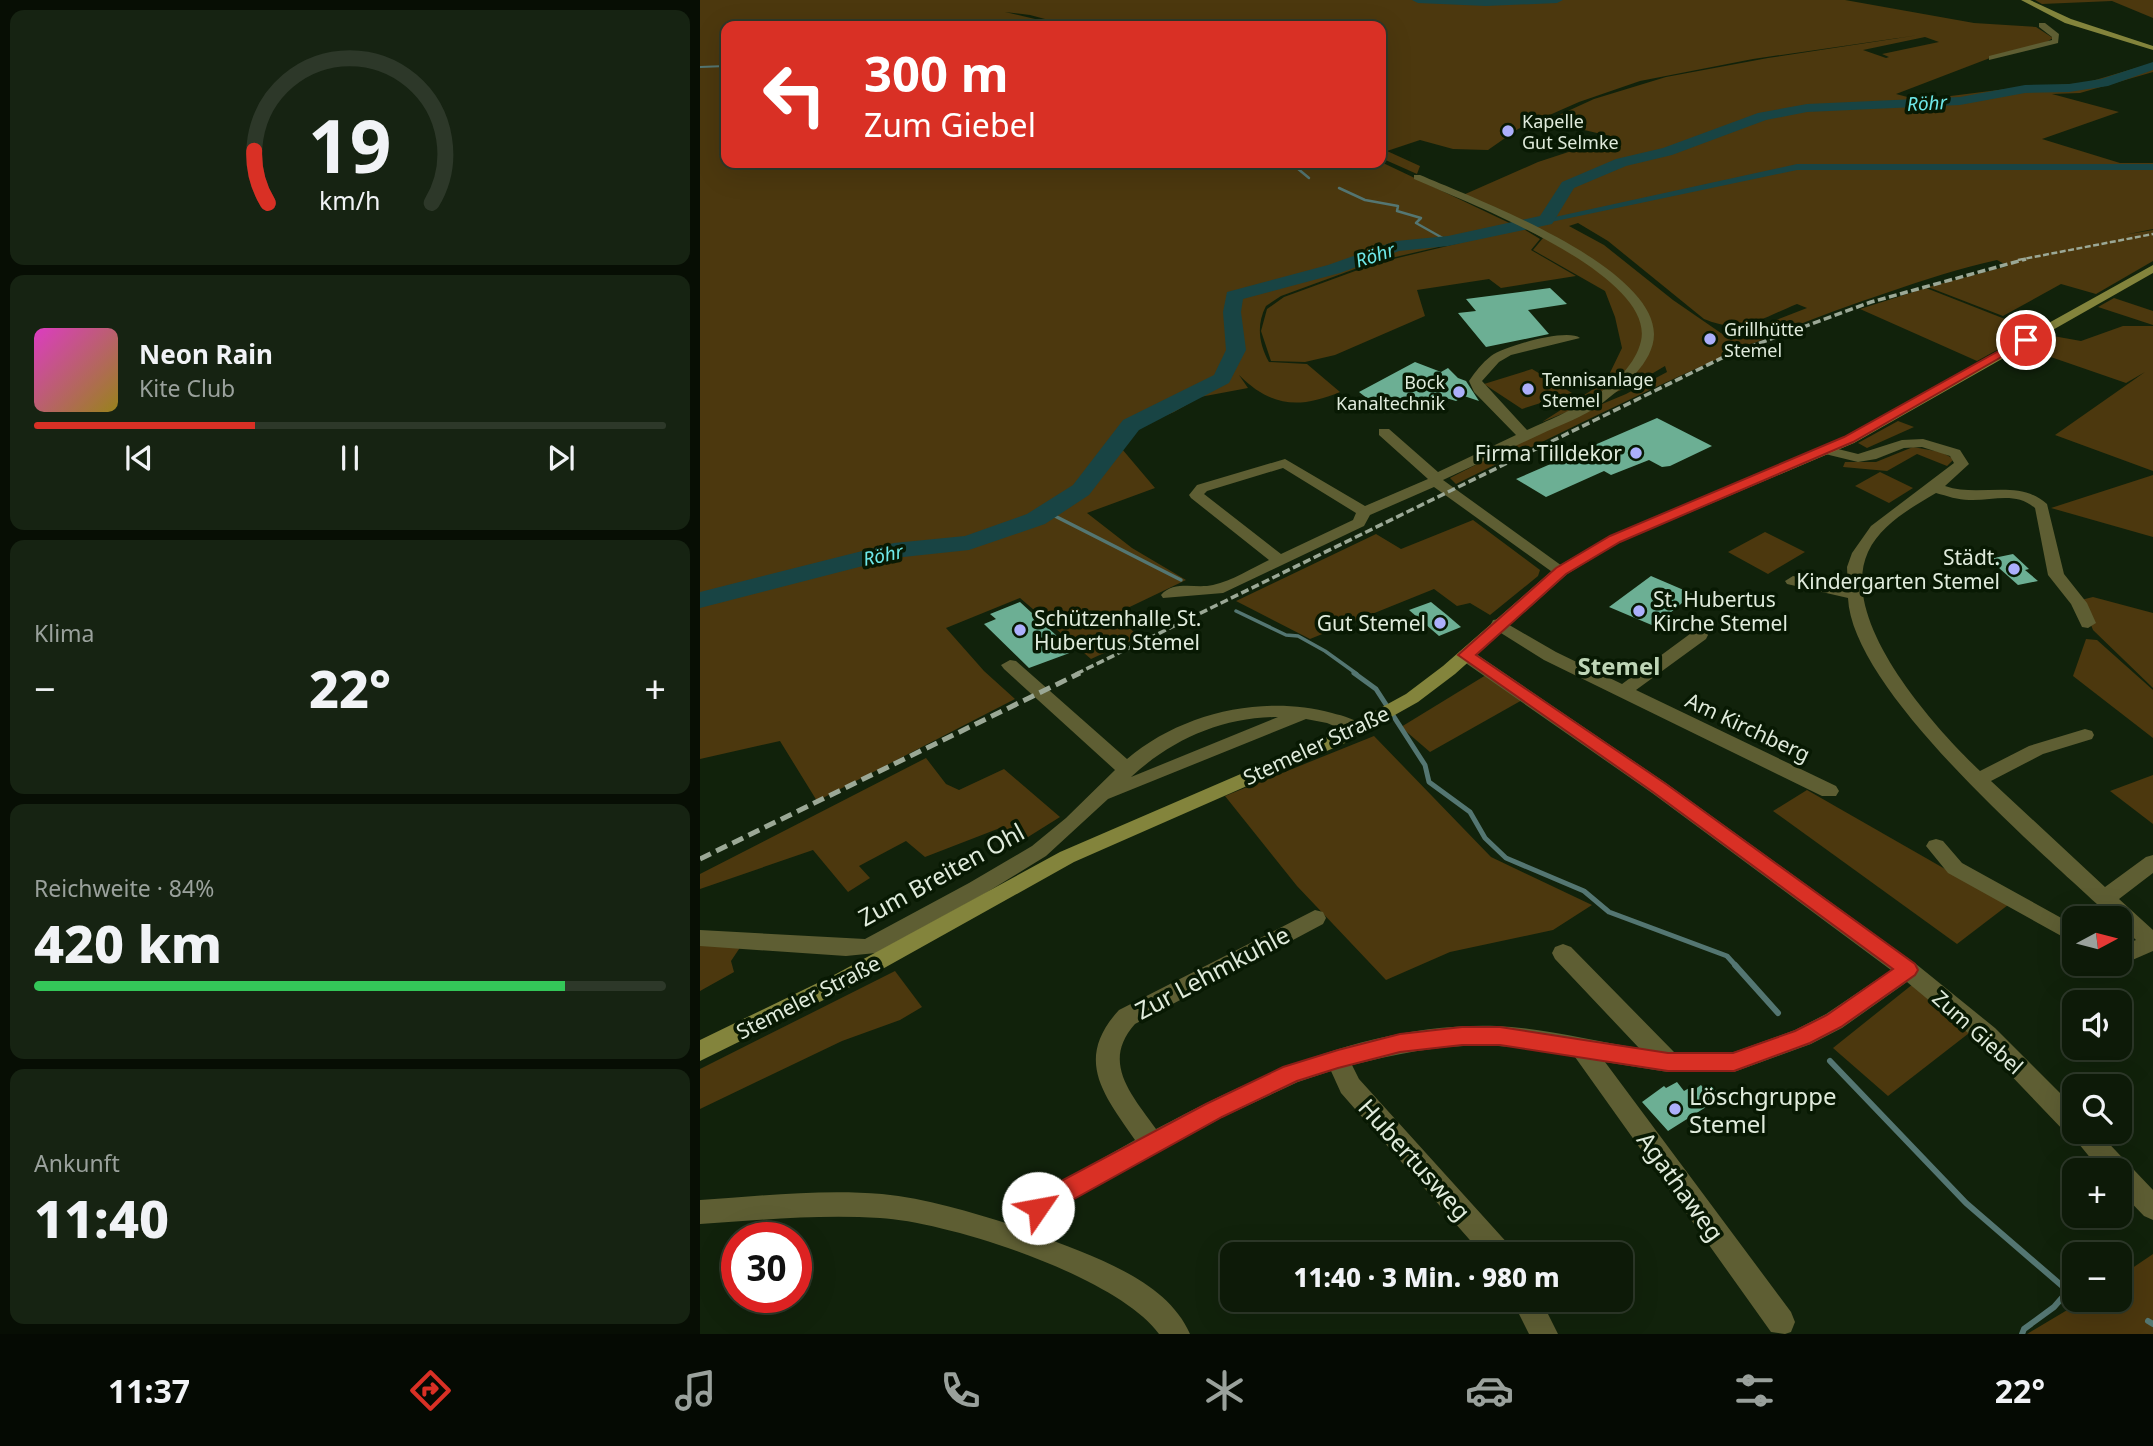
<!DOCTYPE html>
<html lang="de">
<head>
<meta charset="utf-8">
<style>
  body { margin:0; font-family:"Noto Sans",sans-serif; background:#162312; color:#f1f3f6; height:100vh; display:flex; flex-direction:column; font-size:26px; white-space:nowrap }
  * { box-sizing:border-box; margin:0 }
  p { font-size:23px; color:#9aa19c }
  .icon { flex:none; width:38px; height:38px; fill:none; stroke:currentColor; stroke-width:2; stroke-linecap:round; stroke-linejoin:round }
  .map { position:relative; flex:1; overflow:hidden }
  .drawer { display:flex; flex-direction:column; gap:10px; padding:10px; background:#070e04; width:700px }
  .drawer>* { flex:none }
  .guide { position:absolute; left:21px; top:21px; width:665px; height:147px; border-radius:14px; box-shadow:0 7px 28px #0002,0 0 0 2px #2d3829; background:#d93025; color:#fff; overflow:hidden }
  .needle { width:46px; rotate:83deg }
  .tools { position:absolute; left:1362px; top:906px; display:grid; gap:14px }
  .tools a { display:grid; place-items:center; width:70px; height:70px; border-radius:14px; background:#0d1a08; box-shadow:0 7px 28px #0002,0 0 0 2px #2d3829; font-size:35px }
  .speed { position:absolute; left:21px; top:1222px; display:flex; gap:14px; font-size:35px; font-weight:700; text-align:center }
  .speed>* { display:grid; place-content:center; width:91px; height:91px; border-radius:50%; background:#0d1a08; box-shadow:0 7px 28px #0002,0 0 0 2px #2d3829; line-height:1 }
  .speed .limit { border:10px solid #d22; background:#fff; color:#111 }
  .pin { position:absolute; display:grid; place-items:center; width:60px; height:60px; color:#fff; margin:-30px; border:4px solid #fff; border-radius:50%; box-shadow:0 2px 7px #0007 }
  .me { position:absolute; width:77px; margin:-38px; rotate:57deg; stroke-linejoin:round; filter:drop-shadow(0 0 5px #0008) }
  .turn { display:flex; align-items:center; gap:24px; height:147px; padding:0 28px; font-size:32px }
  .turn .icon { width:91px; height:91px; stroke-width:2.5 }
  .turn b { display:block; font-size:49px; line-height:60px }
  .big { font-size:52px; font-weight:800; line-height:1.1 }
  .drawer .tile { flex:1; display:flex; flex-direction:column; justify-content:center; gap:10px; min-width:0; padding:0 24px; border-radius:14px; background:#162312 }
  .drawer .dial { align-items:center; gap:0 }
  .dial svg { height:182px; overflow:visible; fill:none; stroke:#2d3829; stroke-width:7; stroke-linecap:round; text-anchor:middle }
  .dial text { fill:#f1f3f6; stroke:none }
  .song { display:flex; align-items:center; gap:21px }
  .cover { width:84px; height:84px; border-radius:10px; background:linear-gradient(135deg,hsl(310 70% 55%),hsl(50 70% 35%)) }
  .played { height:7px; border-radius:4px; background:linear-gradient(90deg,#d93025 35%,#2d3829 35%) }
  .keys { display:flex; justify-content:space-around; direction:ltr }
  .heat { display:flex; justify-content:space-between; align-items:center; font-size:38px; direction:ltr }
  .charge { height:10px; border-radius:5px; background:linear-gradient(90deg,#34c759 84%,#2d3829 0) }
  .trip { position:absolute; left:520px; top:1242px; width:413px; height:70px; border-radius:14px; background:#0d1a08; box-shadow:0 7px 28px #0002,0 0 0 2px #2d3829; font-weight:800; line-height:70px; text-align:center }
  .dock { display:flex; height:112px; justify-content:space-around; align-items:center; background:#050a03; color:#9aa19c }
  .dock .icon { width:49px; height:49px }
  .dock .on { color:#d93025 }
  .dock b { font-size:32px; color:#f1f3f6 }
  main { display:flex; flex:1; min-height:0 }
  .map>svg:first-child { display:block }
</style>
</head>
<body>
<main>
<section class="drawer">
<div class="tile dial"><svg viewBox="0 0 100 80">
<path d="M14 69A42 42 0 1 1 86 69"/>
<path d="M14 69A42 42 0 0 1 8 46" stroke="#d93025"/>
<text x="50" y="56" font-size="32" font-weight="700">19</text>
<text x="50" y="72" font-size="11">km/h</text>
</svg></div>
<div class="tile">
<div class="song"><i class="cover"></i><div><b>Neon Rain</b><p>Kite Club</p></div></div>
<div class="played"></div>
<div class="keys"><svg class="icon" aria-label="previous" viewBox="0 0 24 24"><path d="M18 5L8 12l10 7zM5 5v14"/></svg><svg class="icon" aria-label="pause" viewBox="0 0 24 24"><path d="M8 5v14M16 5v14"/></svg><svg class="icon" aria-label="next" viewBox="0 0 24 24"><path d="M6 5l10 7-10 7zM19 5v14"/></svg></div>
</div>
<div class="tile"><p>Klima</p>
<div class="heat"><a>−</a><b class="big">22°</b><a>+</a></div>
</div>
<div class="tile"><p>Reichweite · 84%</p><b class="big">420 km</b><div class="charge"></div></div>
<div class="tile"><p>Ankunft</p><b class="big">11:40</b></div>
</section>
<div class="map">
<svg width="1453" height="1334" viewBox="0 0 1453 1334">
  <rect width="100%" height="100%" fill="#11220b"/>
  <g fill="#4c380e" fill-rule="evenodd">
    <path d="M0,0H1145L1274,23L1336,27L1353,38L1345,43L1303,53L1196,94L1219,100L1314,88L1385,83L1453,63V72L1380,93L1352,94L1419,112L1342,139L1420,163H1453V229L1424,235L1453,230V261L1396,294L1361,284L1303,316L1228,287L1308,266L1297,260C1260,268 1224,280 1189,292C1039,341 899,415 756,484L750,478L859,422L926,394L967,372L965,366L931,386L842,422L906,381L922,348L915,317L905,291L833,250L843,238L763,195L838,162L914,137L846,121L894,99L966,77L1068,58L1219,35L1053,59L940,81L879,102L818,129L788,150L753,149L720,140L687,151L720,166L717,174L681,158V26H371L330,15L305,12L365,26H26V163L681,162L820,228L674,262L581,296L566,306C556,325 559,344 569,362L607,364L640,392C599,409 571,407 539,375L548,388L500,397L474,412L440,426L422,449L455,488L387,513L432,548L486,580L415,614L439,637L391,659L320,598L246,628L284,671L315,699L117,801L80,741L0,759ZM1225,37L1239,42L1182,54L1189,57L1186,58L1163,50ZM878,223L908,241L1004,319C1042,335 1062,318 1097,304L1107,308L1045,332L1031,340L973,300L904,245L869,226Z"/>
    <path d="M1335,0H1453V18L1412,1L1342,4Z"/>
    <path d="M822,228L840,239L831,250L876,276L801,288L789,279L717,290L725,316L635,355L605,362L571,361L561,331L567,309L584,297L677,263Z"/>
    <path d="M1226,288L1333,330L1277,361L1160,309Z"/>
    <path d="M1414,298L1453,311V325L1398,307Z"/>
    <path d="M1423,326H1453V471L1355,435L1445,372L1426,383L1328,349L1353,336L1381,341Z"/>
    <path d="M832,369L872,393L822,409L784,384Z"/>
    <path d="M1198,421L1214,427L1167,448L1158,443Z"/>
    <path d="M1213,447L1241,452L1254,459L1247,466L1217,454L1187,471L1143,467L1145,462H1176Z"/>
    <path d="M1180,472L1213,488L1189,503L1155,486Z"/>
    <path d="M1453,475V537L1351,508Z"/>
    <path d="M773,520L840,570L838,576L790,615L770,603L757,606L734,589L610,639L536,601L676,534L701,549Z"/>
    <path d="M1065,532L1105,552L1068,574L1028,552Z"/>
    <path d="M1393,597L1453,613V688L1393,630L1381,600Z"/>
    <path d="M1386,639L1397,640L1453,690V738L1373,676Z"/>
    <path d="M786,675L824,699L730,752L701,727Z"/>
    <path d="M674,736L791,857L892,905L853,930L750,952L686,980L597,886L525,796Z"/>
    <path d="M226,758L246,784L259,790L304,769L360,817L315,845L300,828L225,857L206,841L159,866L170,878L148,892L113,850L0,889V874Z"/>
    <path d="M1453,775V824L1410,791Z"/>
    <path d="M1107,790L1308,905L1257,944L1073,811Z"/>
    <path d="M0,944L41,946L31,961L34,972L0,991Z"/>
    <path d="M195,971L222,1007L200,1020L142,1041L0,1109V1069Z"/>
    <path d="M1213,984L1273,1030L1188,1096L1133,1048Z"/>
    <path d="M1453,1254V1334H1327L1384,1300H1419V1277Z"/>
  </g>
  <g fill="none" stroke-linecap="round" stroke-linejoin="round">
    <path stroke="#547672" stroke-width="2" d="M0,67L26,66"/>
    <g stroke="#547672" stroke-width="2.5">
      <path d="M591,163L609,178"/>
      <path d="M639,188L665,200L698,206L697,211L721,218L716,223L748,241"/>
    </g>
    <g stroke="#547672" stroke-width="3.5">
      <path d="M347,512L481,580"/>
      <path d="M536,611L586,635L598,636L625,651L657,674"/>
    </g>
    <path stroke="#547672" stroke-width="5" d="M654,673L676,689L725,765L729,782L770,812L785,838L806,858L884,891L909,912L1027,956L1036,966"/>
    <g stroke="#547672" stroke-width="6">
      <path d="M1035,965L1078,1013"/>
      <path d="M1130,1061L1266,1203L1368,1291H1374"/>
      <path d="M1448,1321L1453,1324"/>
      <path d="M1322,1334L1324,1329L1354,1307L1368,1291"/>
    </g>
    <path fill="#184444" fill-rule="evenodd" d="M1097,164H1453V170H1097L846,223L841,220Z"/>
    <g fill="#184444" fill-rule="evenodd">
      <path d="M712,0H863L857,3L786,6L718,3Z"/>
      <path d="M1453,62V70L1408,86L1369,92L1325,93L1260,105L1107,112L1066,120L972,155L926,166L874,188L852,224L748,246L699,251L640,273L543,299L541,312L546,350L529,383L439,430L389,495L345,524L269,550L194,558L0,608V592L194,543L265,536L327,514L373,485L423,420L514,375L526,350L523,312L527,292L628,265L696,241L748,236L840,216L862,182L916,159L963,148L1058,113L1107,104L1260,97L1325,85L1369,84L1401,79Z"/>
    </g>
  </g>
  <g fill="#6caf94">
    <path d="M850,288L867,304L828,310L849,334L786,347L758,313L776,311L766,299Z"/>
    <path d="M715,362L741,372L748,368L758,378L766,381L779,401L764,396L756,401L736,395L724,403L717,400L686,413L659,392Z"/>
    <path d="M957,418L1012,446L970,466L962,467L949,460L911,475L904,471L846,497L816,479Z"/>
    <path d="M1313,554L1329,569L1325,570L1338,581L1318,585L1289,559Z"/>
    <path d="M951,576L993,594L954,626L909,607Z"/>
    <path d="M320,602L358,637L375,651L329,668L284,624L296,619L290,614Z"/>
    <path d="M731,602L747,615L761,627L739,636L709,610Z"/>
    <path d="M977,1082L984,1091L991,1087L994,1090L1001,1085L1004,1089L1010,1085L1022,1097L968,1131L942,1102L964,1086L966,1088Z"/>
  </g>
  <g fill="none" stroke-linecap="round" stroke-linejoin="round">
    <g fill="#5e5e33" fill-rule="evenodd">
      <path d="M1339,23H1345L1359,34L1358,43L1289,60V56L1352,40V37L1339,27Z"/>
      <path d="M714,175H720C776,199 953,265 954,334C954,363 922,388 901,404C883,417 860,425 839,435C807,450 775,465 743,480L869,571L867,574H855L734,487L670,515L664,526L523,593L463,598L461,595C474,580 496,589 513,585C532,581 552,568 569,560L491,498L489,495L497,485L585,459L665,506L728,479L679,435V429H689L738,472L816,435L774,392L769,381C775,372 782,363 791,356C805,346 867,328 880,338L811,355L799,362L782,381L827,430C865,413 930,387 941,341C956,273 763,201 714,179ZM583,468L656,513L653,520L581,554L504,494L507,491Z"/>
      <path d="M1223,439L1260,450L1269,464L1245,486C1280,498 1318,478 1347,504L1364,574L1387,603L1396,623L1388,628L1382,627L1371,604L1348,575L1335,508C1315,491 1293,501 1269,500C1258,500 1247,496 1236,493C1211,508 1181,524 1168,552C1137,620 1234,727 1280,771L1329,746L1385,729L1392,731L1394,735L1392,739L1343,754L1291,781L1405,887L1446,857L1453,855V873L1419,899L1453,930V951L1430,961L1419,960V943H1428L1436,940L1419,924V919H1413C1345,855 1152,692 1148,598L1087,584L1085,581L1093,576L1148,588L1147,567L1152,553L1171,526L1254,463L1250,456L1222,447L1204,448L1176,459L1158,462L1121,453V447L1126,446L1158,454L1202,440Z"/>
      <path d="M799,619L856,652L922,684L994,631H1006L1008,635L1006,639L936,690L1136,786L1139,791L1136,796H1122L844,660L793,628L791,624L793,620Z"/>
      <path d="M766,650L772,651L966,783L1216,964L1295,1028L1374,1107V1132H1398L1453,1190V1220L1444,1216L1419,1190V1171H1401L1370,1133L1365,1132L1279,1042L1207,982L1142,1028L1111,1044L1034,1072H968L905,1062L1091,1312L1095,1322L1091,1332L1085,1334L1071,1332L875,1057C850,1053 824,1047 798,1046C749,1043 700,1053 652,1065L659,1079L810,1246L814,1255H783L641,1093L631,1071L598,1082L523,1117L378,1196L347,1216L336,1234C388,1255 466,1278 490,1334H459C418,1277 250,1222 180,1218C120,1214 60,1220 0,1224V1200C60,1196 122,1189 182,1194C226,1198 270,1212 312,1225L329,1200L435,1140C403,1094 374,1059 419,1010L615,910L623,912L626,918L623,924L435,1024C401,1062 431,1094 456,1129C561,1073 675,1022 797,1026C844,1028 893,1041 939,1048L855,959L852,953L855,947L863,944L871,947L974,1052H1034L1095,1030L1126,1014L1191,970L952,793L760,659L757,655L760,651Z"/>
      <path d="M310,660L316,661L427,759C481,713 563,694 632,713C643,716 658,719 665,729L656,735L627,723L606,719L408,799L346,856L284,894L176,953L146,956L0,946V930L165,939L269,883L332,846L366,818L415,770L304,669L301,665ZM578,717L431,777C471,740 522,717 578,717Z"/>
      <path d="M1236,839L1243,841L1262,863L1374,925V943L1248,873L1226,846L1229,841Z"/>
      <path d="M812,1300H841L858,1334H829Z"/>
    </g>
    <g fill="#83843c" fill-rule="evenodd">
      <path d="M1321,0H1330L1371,19L1453,46V50L1365,23Z"/>
      <path d="M1453,265V273L1154,443L920,542L867,574L755,674L718,702L645,743L374,862L152,986L0,1061V1040L136,974L360,852L631,735L706,694L743,666L855,568L910,536L1144,437Z"/>
    </g>
    <path stroke="#9ba896" stroke-width="2.5" stroke-dasharray="6 2.5" stroke-linecap="butt" d="M1318,260L1453,234"/>
    <path stroke="#9ba896" stroke-width="3.5" stroke-dasharray="8 3.5" stroke-linecap="butt" d="M376,674L1030,354L1171,302L1326,259"/>
    <path stroke="#9ba896" stroke-width="5" stroke-dasharray="12 6" stroke-linecap="butt" d="M0,859L380,673"/>
  </g>
  <path fill="#d93025" stroke="#8d1f18" stroke-width="2" d="M1322,338L1331,340L1153,442L920,542L866,574L776,655L966,784L1215,964L1218,970L1215,975L1141,1027L1110,1043L1034,1071H968L800,1045H762L700,1052L638,1068L597,1081L522,1117L338,1219L329,1216L326,1208L329,1201L361,1181L506,1104L583,1067L638,1050L700,1034L762,1027H800L968,1053H1033L1095,1031L1127,1015L1193,969L953,792L758,655L856,568L910,536L1144,437Z"/>
  <g fill="#acaffb" stroke="#081903" stroke-width="2.5">
    <circle cx="808" cy="131" r="7"/>
    <circle cx="1010" cy="339" r="7"/>
    <circle cx="828" cy="389" r="7"/>
    <circle cx="759" cy="392" r="7"/>
    <circle cx="936" cy="453" r="7"/>
    <circle cx="1314" cy="569" r="7"/>
    <circle cx="939" cy="611" r="7"/>
    <circle cx="740" cy="623" r="7"/>
    <circle cx="320" cy="630" r="7"/>
    <circle cx="975" cy="1109" r="7"/>
  </g>
  <g text-anchor="middle" dominant-baseline="central" stroke-width="7" stroke-linejoin="round" paint-order="stroke">
    <g font-size="18" fill="#e0ebdc" stroke="#081903" text-anchor="start">
      <text x="822" y="121">Kapelle<tspan x="822" dy="21">Gut Selmke</tspan></text>
      <text x="1024" y="329">Grillhütte<tspan x="1024" dy="21">Stemel</tspan></text>
      <text x="842" y="379">Tennisanlage<tspan x="842" dy="21">Stemel</tspan></text>
      <text x="745" y="382" text-anchor="end">Bock<tspan x="745" dy="21">Kanaltechnik</tspan></text>
    </g>
    <g font-size="19" font-style="italic" fill="#6ee8e9" stroke="#081903">
      <text transform="translate(1227 103) rotate(-3)">Röhr</text>
      <text transform="translate(675 255) rotate(-18)">Röhr</text>
      <text transform="translate(183 555) rotate(-12)">Röhr</text>
    </g>
    <g font-size="21" fill="#e0ebdc" stroke="#081903" text-anchor="end">
      <text x="922" y="453">Firma Tilldekor</text>
      <text x="1300" y="557">Städt.<tspan x="1300" dy="24">Kindergarten Stemel</tspan></text>
      <text x="953" y="599" text-anchor="start">St. Hubertus<tspan x="953" dy="24">Kirche Stemel</tspan></text>
      <text x="334" y="618" text-anchor="start">Schützenhalle St.<tspan x="334" dy="24">Hubertus Stemel</tspan></text>
      <text x="726" y="623">Gut Stemel</text>
    </g>
    <g font-size="21" fill="#e0ebdc" stroke="#081903">
      <text transform="translate(1048 727) rotate(25)">Am Kirchberg</text>
      <text transform="translate(616 745) rotate(-25)">Stemeler Straße</text>
      <text transform="translate(108 997) rotate(-27)">Stemeler Straße</text>
      <text transform="translate(1278 1032) rotate(42)">Zum Giebel</text>
    </g>
    <g font-size="24" font-weight="bold" fill="#bed5b6" stroke="#081903">
      <text x="919" y="665">Stemel</text>
    </g>
    <g font-size="24" fill="#e0ebdc" stroke="#081903">
      <text transform="translate(241 874) rotate(-29)">Zum Breiten Ohl</text>
      <text transform="translate(512 972) rotate(-28)">Zur Lehmkuhle</text>
      <text transform="translate(715 1159) rotate(48)">Hubertusweg</text>
      <text transform="translate(981 1186) rotate(54)">Agathaweg</text>
    </g>
    <g font-size="24" fill="#e0ebdc" stroke="#081903" text-anchor="start">
      <text x="989" y="1095">Löschgruppe<tspan x="989" dy="28">Stemel</tspan></text>
    </g>
  </g>
</svg>
<div class="tools">
<a><svg class="needle" viewBox="-14 -14 28 28"><path d="M0-13l5 13h-10z" fill="#e53935"/><path d="M0 13l5-13h-10z" fill="#9aa19c"/></svg></a>
<a><svg class="icon" aria-label="sound" viewBox="0 0 24 24"><path d="M4 9h4l5-4v14l-5-4H4zM17 9q2 3 0 6"/></svg></a>
<a><svg class="icon" aria-label="search" viewBox="0 0 24 24"><circle cx="10" cy="10" r="6"/><path d="M15 15l6 6"/></svg></a>
<a>+</a>
<a>−</a>
</div>
<div class="speed"><div class="limit">30</div></div>
<div class="pin" style="left:1326px;top:340px;background:#d93025"><svg class="icon" aria-label="arrive" viewBox="0 0 24 24"><path d="M6 21V4h12l-3 4 3 4H6"/></svg></div>
<svg class="me" style="left:338px;top:1208px" viewBox="-20 -20 40 40"><circle r="19" fill="#fff"/><path d="M0-13L10 11 0 6-10 11z" fill="#d93025"/></svg>
<div class="trip">11:40 · 3 Min. · 980 m</div>
<div class="guide">
<div class="turn"><svg class="icon" aria-label="left" viewBox="0 0 24 24"><path d="M17 20v-9H6M10 6l-5 5 5 5"/></svg><div><b>300 m</b>Zum Giebel</div></div>
</div>
</div>
</main>
<nav class="dock">
<b>11:37</b>
<svg class="icon on" aria-label="directions" viewBox="0 0 24 24"><path d="M12 3l9 9-9 9-9-9zM9 14v-3h6M13 9l2 2-2 2"/></svg>
<svg class="icon" aria-label="music" viewBox="0 0 24 24"><path d="M9 18V5l10-2v13"/><circle cx="6" cy="18" r="3"/><circle cx="16" cy="16" r="3"/></svg>
<svg class="icon" aria-label="phone" viewBox="0 0 24 24"><path d="M5 4h4l2 5-3 2q2 4 5 5l2-3 5 2v4C11 20 4 13 5 4z"/></svg>
<svg class="icon" aria-label="climate" viewBox="0 0 24 24"><path d="M12 3v18M4 7l16 10M4 17L20 7"/></svg>
<svg class="icon" aria-label="car" viewBox="0 0 24 24"><path d="M5 17H2v-5l4-1 3-4h7l3 4 3 1v5h-3M9 17h6M6 11h13"/><circle cx="7" cy="17" r="2"/><circle cx="17" cy="17" r="2"/></svg>
<svg class="icon" aria-label="filters" viewBox="0 0 24 24"><path d="M4 7h16M4 17h16"/><circle cx="9" cy="7" r="2"/><circle cx="15" cy="17" r="2"/></svg>
<b>22°</b>
</nav>
</body>
</html>
